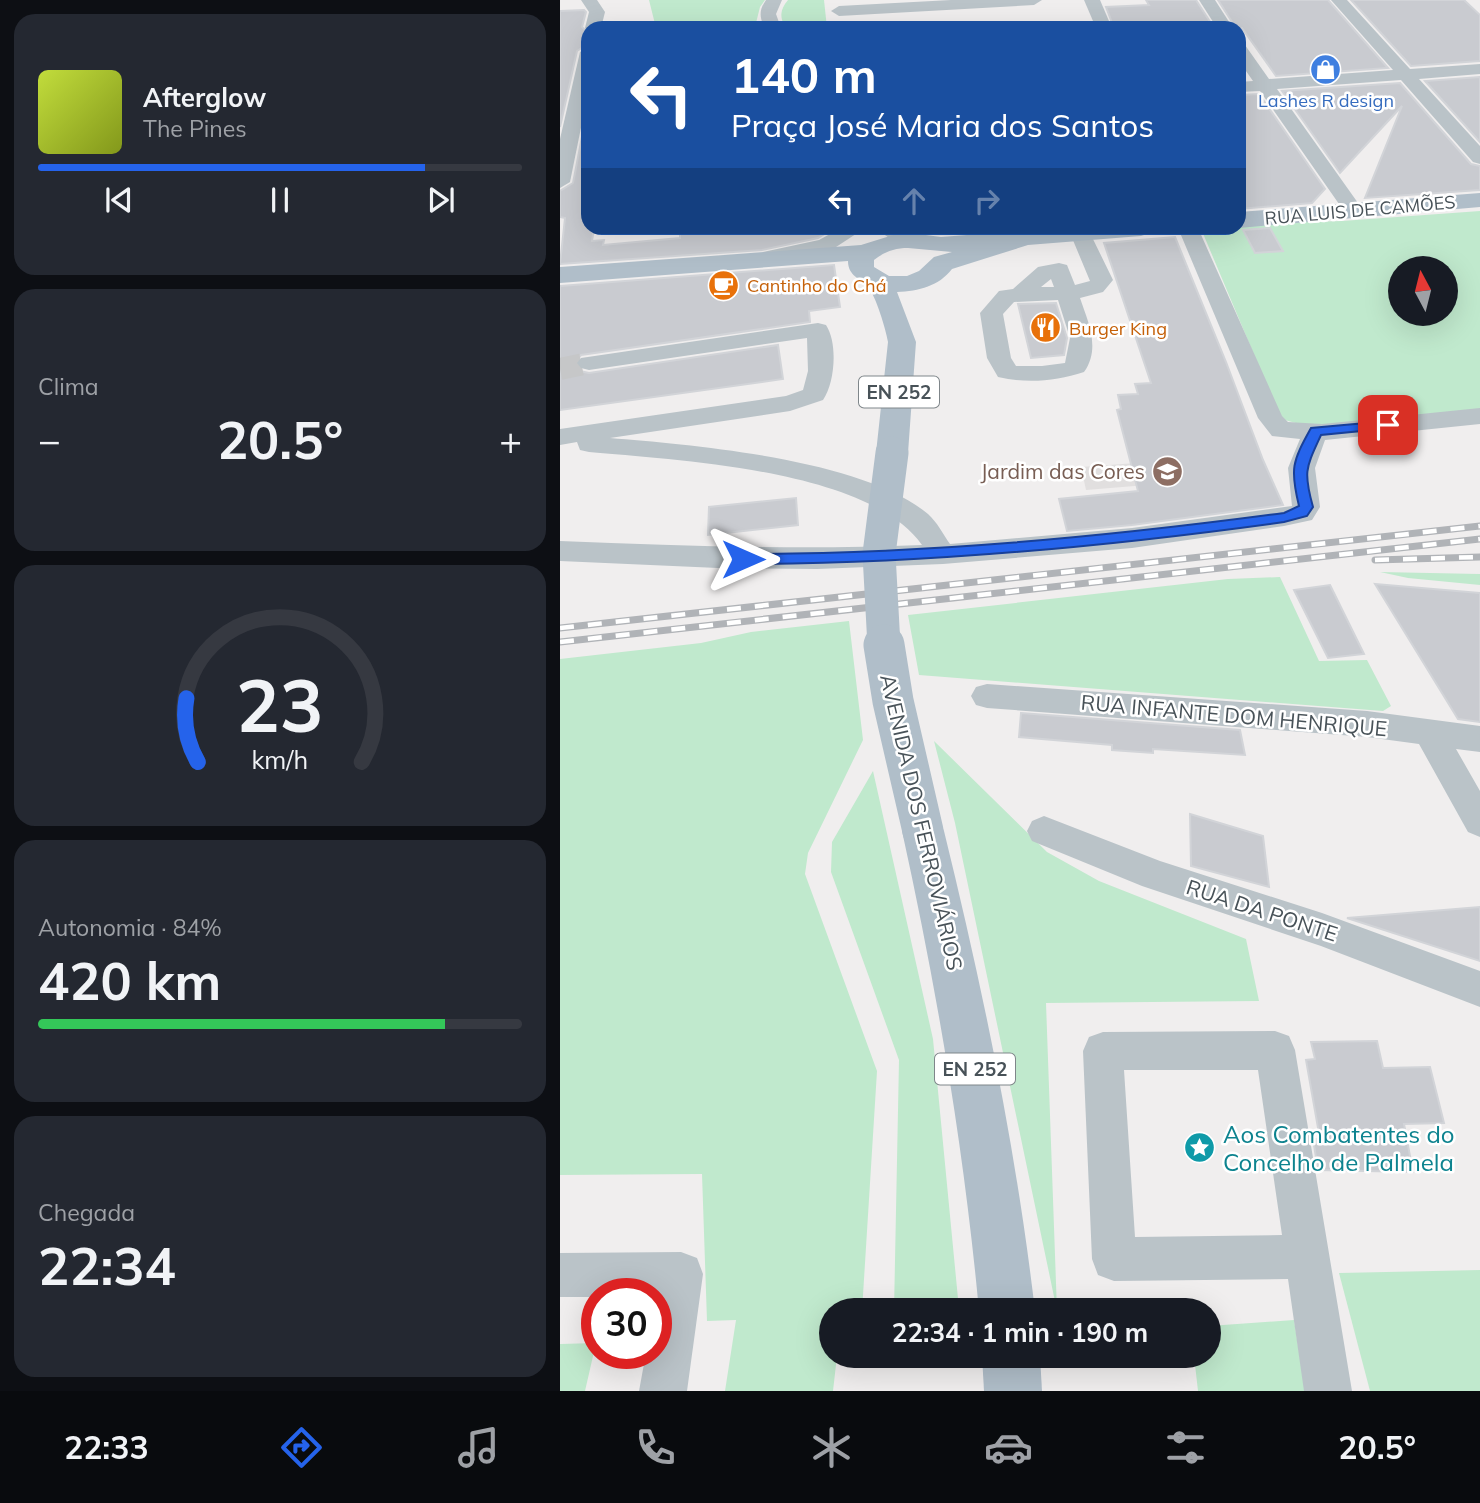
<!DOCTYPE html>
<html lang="pt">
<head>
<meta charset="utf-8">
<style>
  body { margin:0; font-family:Mulish,sans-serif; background:#242831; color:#f1f3f6; height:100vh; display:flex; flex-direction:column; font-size:26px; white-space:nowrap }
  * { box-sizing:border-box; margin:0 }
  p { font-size:23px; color:#9ea1a6 }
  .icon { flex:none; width:38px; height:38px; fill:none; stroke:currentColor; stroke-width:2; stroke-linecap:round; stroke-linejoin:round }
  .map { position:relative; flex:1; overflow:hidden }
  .sheet { display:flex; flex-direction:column; gap:14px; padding:14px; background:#0d0f14; width:560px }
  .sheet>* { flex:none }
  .banner { position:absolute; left:21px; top:21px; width:665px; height:214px; border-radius:21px; box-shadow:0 7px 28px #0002; background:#1a4fa0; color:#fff; overflow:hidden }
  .needle { width:46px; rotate:353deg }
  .fabs { position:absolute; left:828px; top:256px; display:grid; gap:14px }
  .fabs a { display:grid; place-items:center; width:70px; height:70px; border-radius:50%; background:#171b24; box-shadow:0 7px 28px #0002; font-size:35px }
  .speed { position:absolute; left:21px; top:1278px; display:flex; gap:14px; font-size:35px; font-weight:700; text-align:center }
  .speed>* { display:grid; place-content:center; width:91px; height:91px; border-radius:50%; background:#171b24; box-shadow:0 7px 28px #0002; line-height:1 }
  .speed .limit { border:10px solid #d22; background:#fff; color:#111 }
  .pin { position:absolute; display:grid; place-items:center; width:60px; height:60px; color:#fff; margin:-30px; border-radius:14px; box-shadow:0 4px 10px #0006 }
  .me { position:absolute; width:77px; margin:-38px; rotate:90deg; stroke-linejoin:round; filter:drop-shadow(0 0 5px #0008) }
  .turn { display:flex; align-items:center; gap:24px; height:147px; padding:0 35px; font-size:32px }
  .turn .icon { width:91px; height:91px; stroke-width:2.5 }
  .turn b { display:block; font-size:49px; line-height:60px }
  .lanes { display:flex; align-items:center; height:66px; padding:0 35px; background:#0003; justify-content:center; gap:35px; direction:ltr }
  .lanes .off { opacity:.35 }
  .big { font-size:52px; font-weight:700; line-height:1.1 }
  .sheet .tile { flex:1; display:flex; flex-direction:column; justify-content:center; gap:10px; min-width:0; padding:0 24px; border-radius:21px; background:#242831 }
  .sheet .dial { align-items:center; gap:0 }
  .dial svg { height:182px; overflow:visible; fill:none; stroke:#363941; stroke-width:7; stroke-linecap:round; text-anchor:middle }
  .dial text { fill:#f1f3f6; stroke:none }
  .song { display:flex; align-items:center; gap:21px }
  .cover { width:84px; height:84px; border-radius:10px; background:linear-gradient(135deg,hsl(70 70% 55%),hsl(70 70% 35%)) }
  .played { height:7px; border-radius:4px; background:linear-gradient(90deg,#2563eb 80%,#363941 80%) }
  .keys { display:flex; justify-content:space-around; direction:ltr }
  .heat { display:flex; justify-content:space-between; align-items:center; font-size:38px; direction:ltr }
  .charge { height:10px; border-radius:5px; background:linear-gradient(90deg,#34c759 84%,#363941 0) }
  .trip { position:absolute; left:259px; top:1298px; width:402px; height:70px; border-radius:35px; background:#171b24; box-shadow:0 7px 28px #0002; font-weight:700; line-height:70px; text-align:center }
  .tab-bar { display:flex; height:112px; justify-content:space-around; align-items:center; background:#090b0e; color:#9ea1a6 }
  .tab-bar .icon { width:49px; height:49px }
  .tab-bar .selected { color:#2563eb }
  .tab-bar b { font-size:32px; color:#f1f3f6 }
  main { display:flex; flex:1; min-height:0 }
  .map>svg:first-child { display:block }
</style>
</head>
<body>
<main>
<section class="sheet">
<div class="tile">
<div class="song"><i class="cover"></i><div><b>Afterglow</b><p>The Pines</p></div></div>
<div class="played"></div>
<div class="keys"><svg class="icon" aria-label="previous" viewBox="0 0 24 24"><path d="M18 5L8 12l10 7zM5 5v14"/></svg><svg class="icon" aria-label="pause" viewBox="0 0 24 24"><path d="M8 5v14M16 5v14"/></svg><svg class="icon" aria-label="next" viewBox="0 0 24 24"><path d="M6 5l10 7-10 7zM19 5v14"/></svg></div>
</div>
<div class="tile"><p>Clima</p>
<div class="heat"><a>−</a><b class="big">20.5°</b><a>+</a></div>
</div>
<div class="tile dial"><svg viewBox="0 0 100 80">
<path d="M14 69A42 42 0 1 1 86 69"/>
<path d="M14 69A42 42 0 0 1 9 41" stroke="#2563eb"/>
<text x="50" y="56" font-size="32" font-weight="700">23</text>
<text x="50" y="72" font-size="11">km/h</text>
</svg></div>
<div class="tile"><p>Autonomia · 84%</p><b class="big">420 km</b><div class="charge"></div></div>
<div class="tile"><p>Chegada</p><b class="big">22:34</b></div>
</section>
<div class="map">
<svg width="920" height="1391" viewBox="0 0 920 1391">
  <rect width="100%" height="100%" fill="#f0eeee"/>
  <path fill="#e1dfdf" d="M700,454L672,478L526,490L521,467Z"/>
  <g fill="#c0e9cd" fill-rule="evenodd">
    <path d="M89,0H205L200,7L196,23L200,28H96Z"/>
    <path d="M228,0H264L267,28H226C219,17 220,10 228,0Z"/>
    <path d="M920,211V409L747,426L721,419L642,231L714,223L782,221ZM840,268H886V313H840Z"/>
    <path d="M820,572L920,574V585L848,578Z"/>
    <path d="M720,577L759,661L807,660L831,706L823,711L359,675L348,615L668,579Z"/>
    <path d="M289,621L303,740L248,853L245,874L317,1071L302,1311H271V1356H277L273,1391H165L176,1320L147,1321L142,1174L0,1175V659L141,643L191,632Z"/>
    <path d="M374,741L487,852L539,881L686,939L699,1001L486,1003L497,1311L395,823Z"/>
    <path d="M313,771L373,1039L399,1309L334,1311L339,1060L271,872L272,842Z"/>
    <path d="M920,1270V1391H810L779,1273Z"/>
    <path d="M734,1320L745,1391H638L634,1356H649V1326Z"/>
    <path d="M36,1343L25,1391H0V1344Z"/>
  </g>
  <g fill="#c9cbd0" stroke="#d2d4d8" stroke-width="2">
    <path d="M586,0H636L654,28H554L546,7L589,5Z"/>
    <path d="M658,0H768L828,68L716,76L682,28H676Z"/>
    <path d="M791,0H904L920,15V61L851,66Z"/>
    <path d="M24,10L26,12L22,27L28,33V44L17,51L0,127V11Z"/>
    <path d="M920,77V142L865,81Z"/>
    <path d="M840,83L911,164L920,166V190L805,198L842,106L780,173L722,91Z"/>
    <path d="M699,94L765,189L752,203L679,209V95Z"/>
    <path d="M28,106V228H34L32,241L44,240L43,245L120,238V234L189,228H269V231L258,238L202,250L0,264L5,218L0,217V191L13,183Z"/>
    <path d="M710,228L723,251L695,253L683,230Z"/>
    <path d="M615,237L666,362L703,460L723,505L572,525L507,531L499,499L578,491L557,410L561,409L558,395L578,394L575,384L591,383L544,243Z"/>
    <path d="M274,265L280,307L249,311L250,322L21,355L14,363L20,371L29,373L218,345L223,379L0,410V286Z"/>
    <path d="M496,303L507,338L504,355L471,358L458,304Z"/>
    <path d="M236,498L238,525L148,535L149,507Z"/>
    <path d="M815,584L920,593V722L898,719Z"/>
    <path d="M770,585L804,654L768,658L734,590Z"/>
    <path d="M461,713L680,730L685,755L593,749V753L552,750V745L459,737Z"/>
    <path d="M630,814L703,836L709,887L631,866Z"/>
    <path d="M920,907V961L787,918Z"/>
    <path d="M817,1041L823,1068L870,1067L884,1123L844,1124L853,1172L758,1170L753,1139H760L746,1060L755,1059L751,1042Z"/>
  </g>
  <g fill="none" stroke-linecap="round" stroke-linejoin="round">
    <path stroke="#c6c7c8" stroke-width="22" stroke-dasharray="22 10" stroke-linecap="butt" d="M0,369L29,363"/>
    <g fill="#bac3c8" fill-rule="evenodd">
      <path d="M21,0H37L45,12L41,28H28L27,31L25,28L29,12Z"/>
      <path d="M206,0H222L216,14L221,28H205C199,17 199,10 206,0Z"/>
      <path d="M391,0H482L474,5L279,16L271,11L279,6Z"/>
      <path d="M524,0H540L552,28H536Z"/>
      <path d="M639,0H655L673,28H657Z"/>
      <path d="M771,0H787L850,69L920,64V74L859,79L920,146V164L913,162L841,80L717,89L803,210L800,214H786L700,91L679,92V82L693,81L679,61V44L685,45L709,79L833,70Z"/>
      <path d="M28,47V93L10,182L0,188V139L20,52Z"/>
      <path d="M281,228H305L273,249L211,263L203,262L200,257L203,252L259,240Z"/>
      <path d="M318,228C333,227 355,228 366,241L362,245C347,249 327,240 318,228Z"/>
      <path d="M517,228L527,229L530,233L553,280L543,292L520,298C528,322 541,348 524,372C496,381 468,384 438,377L427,358L420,313L439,291L453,289L478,267L499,263L507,265L515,285L530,281L510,233ZM491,279L494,287H481ZM498,300L510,338L505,363L482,366H456L451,358L443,314L454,302Z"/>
      <path d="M618,228H638L722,416L728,422L762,424L920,408V424L765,440L755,468L760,507L752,520L724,526L572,548L383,564L257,569L158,568L0,561V541C121,546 241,550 362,545C309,469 116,460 29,452L20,450L17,442L0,445V429L226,396L243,390L248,371L247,338L29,370L21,368L17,363L21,358L258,323L266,325C278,343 275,383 263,400L230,411L50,438C135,445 302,459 368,514C377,522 383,534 390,544L572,528L732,506L728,468L740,439L712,436L698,418Z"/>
      <path d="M427,684L807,711L920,726V752L896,749L920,791V837L908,832L859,744L807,737L427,708L416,705L411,696L416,687Z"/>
      <path d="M484,816L600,861L762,913L920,971V1007L761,946L582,886L472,841L467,831L472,821Z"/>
      <path d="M715,1031L729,1036L735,1050L792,1391H744L728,1279L554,1281L538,1275L532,1259L523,1051L529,1037L543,1032ZM564,1070H698L722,1235L575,1237Z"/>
      <path d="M121,1252L137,1258L143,1274L127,1391H79L86,1353H96V1293H37V1297H0V1253Z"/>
    </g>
    <g fill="#b0bec9" fill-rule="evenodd">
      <path d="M920,193V207L679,228V212Z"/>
      <path d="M497,228H594L590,233L581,236L468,245L392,269C379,286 359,291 337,292L356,342L348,453L343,460L332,463L321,460L316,453L328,342C326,330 316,296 308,287C300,278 288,276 288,261L0,283V267L301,245L343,232L381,237ZM348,248L392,252L374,257L359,271L347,276H329L314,267V260C324,252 335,248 348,248Z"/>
      <path d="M363,813L378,818L384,831C423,990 456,1148 475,1311H419C404,1149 377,990 342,831L348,818Z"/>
      <path d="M422,1356H480L482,1391H424Z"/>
    </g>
    <defs>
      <g id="rail">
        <path d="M815,560L920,557"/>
        <path d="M0,628L920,526"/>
        <path d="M0,642L920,539"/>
      </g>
    </defs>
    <use href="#rail" stroke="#b0b3b7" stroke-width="7"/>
    <use href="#rail" stroke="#fff" stroke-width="4.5" stroke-dasharray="14" stroke-linecap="butt"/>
    <path stroke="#b0bec9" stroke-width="33" d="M324,646L319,554L332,453"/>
    <path stroke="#b0bec9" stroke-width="41" d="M324,645L333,701L363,831"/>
  </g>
  <path fill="#2563eb" stroke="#184099" stroke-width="2" d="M828,421L834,425L832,428L761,435C746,468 743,471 753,507L747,516L724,522C544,547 365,564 183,564L176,559L183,554C365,554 544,537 724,513L739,506C730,469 732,462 751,428Z"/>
  <defs>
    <symbol id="shop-disc" viewBox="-11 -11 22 22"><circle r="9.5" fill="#3f7fe0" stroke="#fff"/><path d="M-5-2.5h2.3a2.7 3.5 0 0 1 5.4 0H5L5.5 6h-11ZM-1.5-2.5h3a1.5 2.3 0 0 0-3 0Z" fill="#fff"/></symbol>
    <symbol id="cafe-disc" viewBox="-11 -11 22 22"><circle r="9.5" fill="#e8710a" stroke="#fff"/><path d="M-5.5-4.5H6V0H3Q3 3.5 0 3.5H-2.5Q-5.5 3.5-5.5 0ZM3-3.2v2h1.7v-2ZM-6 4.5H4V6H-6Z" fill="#fff"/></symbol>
    <symbol id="restaurant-disc" viewBox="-11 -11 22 22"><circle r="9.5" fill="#e8710a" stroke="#fff"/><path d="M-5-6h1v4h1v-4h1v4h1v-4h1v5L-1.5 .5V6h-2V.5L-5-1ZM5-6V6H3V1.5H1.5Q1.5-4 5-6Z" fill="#fff"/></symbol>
    <symbol id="school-disc" viewBox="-11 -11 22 22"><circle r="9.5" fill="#8d6e63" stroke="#fff"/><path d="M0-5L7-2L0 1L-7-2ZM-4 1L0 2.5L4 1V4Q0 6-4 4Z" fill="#fff"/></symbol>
    <symbol id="sight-disc" viewBox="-11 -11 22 22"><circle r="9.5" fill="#0f9aa8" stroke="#fff"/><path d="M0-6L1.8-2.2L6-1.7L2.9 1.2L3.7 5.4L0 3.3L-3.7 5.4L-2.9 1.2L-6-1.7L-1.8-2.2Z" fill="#fff"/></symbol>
  </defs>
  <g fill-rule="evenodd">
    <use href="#shop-disc" x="748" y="52" width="35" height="35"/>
    <use href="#cafe-disc" x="146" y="268" width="35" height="35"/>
    <use href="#restaurant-disc" x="468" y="310" width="35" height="35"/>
    <use href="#school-disc" x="590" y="454" width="35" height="35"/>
    <use href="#sight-disc" x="622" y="1130" width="35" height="35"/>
  </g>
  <g text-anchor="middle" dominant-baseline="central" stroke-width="5" stroke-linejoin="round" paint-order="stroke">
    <g font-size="18" fill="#366cbe" stroke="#fff">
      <text x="766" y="100">Lashes R design</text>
    </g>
    <g font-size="18" fill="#485258" stroke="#fff">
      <text transform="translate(800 210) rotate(-5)">RUA LUIS DE CAMÕES</text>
    </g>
    <g font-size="18" fill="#c56008" stroke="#fff" text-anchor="start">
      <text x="187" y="285">Cantinho do Chá</text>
      <text x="509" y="328">Burger King</text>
    </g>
    <g fill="#fff" stroke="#7f868a" stroke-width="2">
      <rect x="299" y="376.5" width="80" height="31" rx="5"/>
      <rect x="375" y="1053.5" width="80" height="31" rx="5"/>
    </g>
    <g font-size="19" font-weight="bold" fill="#485258">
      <text x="339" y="392">EN 252</text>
      <text x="415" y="1069">EN 252</text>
    </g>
    <g font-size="21" fill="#785e54" stroke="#fff" text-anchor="end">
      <text x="585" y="471">Jardim das Cores</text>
    </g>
    <g font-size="21" fill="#485258" stroke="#fff">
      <text transform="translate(674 715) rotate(5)">RUA INFANTE DOM HENRIQUE</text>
      <text transform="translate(362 822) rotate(77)">AVENIDA DOS FERROVIÁRIOS</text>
      <text transform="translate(702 910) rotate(18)">RUA DA PONTE</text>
    </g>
    <g font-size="24" fill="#0d838f" stroke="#fff" text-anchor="start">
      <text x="663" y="1134">Aos Combatentes do<tspan x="663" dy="28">Concelho de Palmela</tspan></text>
    </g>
  </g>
</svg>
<div class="fabs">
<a><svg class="needle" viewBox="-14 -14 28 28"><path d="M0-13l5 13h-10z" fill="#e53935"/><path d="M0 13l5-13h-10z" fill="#9ea1a6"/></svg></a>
</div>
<div class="speed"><div class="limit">30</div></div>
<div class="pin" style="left:828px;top:425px;background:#d93025"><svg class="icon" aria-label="arrive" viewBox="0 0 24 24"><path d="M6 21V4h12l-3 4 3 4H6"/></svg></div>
<svg class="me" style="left:183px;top:559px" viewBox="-20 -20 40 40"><path d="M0-17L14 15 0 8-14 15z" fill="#2563eb" stroke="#fff" stroke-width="4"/></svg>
<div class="trip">22:34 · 1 min · 190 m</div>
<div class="banner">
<div class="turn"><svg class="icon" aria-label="left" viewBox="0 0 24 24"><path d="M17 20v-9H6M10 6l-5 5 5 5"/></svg><div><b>140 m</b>Praça José Maria dos Santos</div></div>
<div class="lanes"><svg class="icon" aria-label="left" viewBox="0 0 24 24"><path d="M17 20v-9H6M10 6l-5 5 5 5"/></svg><svg class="icon off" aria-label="ahead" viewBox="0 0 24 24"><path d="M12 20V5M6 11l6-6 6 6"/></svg><svg class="icon off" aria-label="right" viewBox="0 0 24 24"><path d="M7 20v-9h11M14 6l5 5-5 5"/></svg></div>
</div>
</div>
</main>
<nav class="tab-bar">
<b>22:33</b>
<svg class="icon selected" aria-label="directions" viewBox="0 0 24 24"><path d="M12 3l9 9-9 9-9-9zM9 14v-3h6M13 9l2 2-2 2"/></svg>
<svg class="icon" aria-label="music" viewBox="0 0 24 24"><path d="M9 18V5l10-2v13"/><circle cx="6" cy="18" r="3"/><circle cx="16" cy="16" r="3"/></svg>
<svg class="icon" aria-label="phone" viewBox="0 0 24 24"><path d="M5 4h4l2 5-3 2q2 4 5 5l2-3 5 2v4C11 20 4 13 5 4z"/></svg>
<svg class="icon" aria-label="climate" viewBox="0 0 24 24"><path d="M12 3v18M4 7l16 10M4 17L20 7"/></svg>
<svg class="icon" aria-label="car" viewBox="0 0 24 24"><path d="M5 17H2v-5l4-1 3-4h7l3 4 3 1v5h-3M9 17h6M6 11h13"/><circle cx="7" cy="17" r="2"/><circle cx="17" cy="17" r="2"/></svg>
<svg class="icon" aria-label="filters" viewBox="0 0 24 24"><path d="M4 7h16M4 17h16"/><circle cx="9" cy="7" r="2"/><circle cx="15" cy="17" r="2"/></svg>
<b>20.5°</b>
</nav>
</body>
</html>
